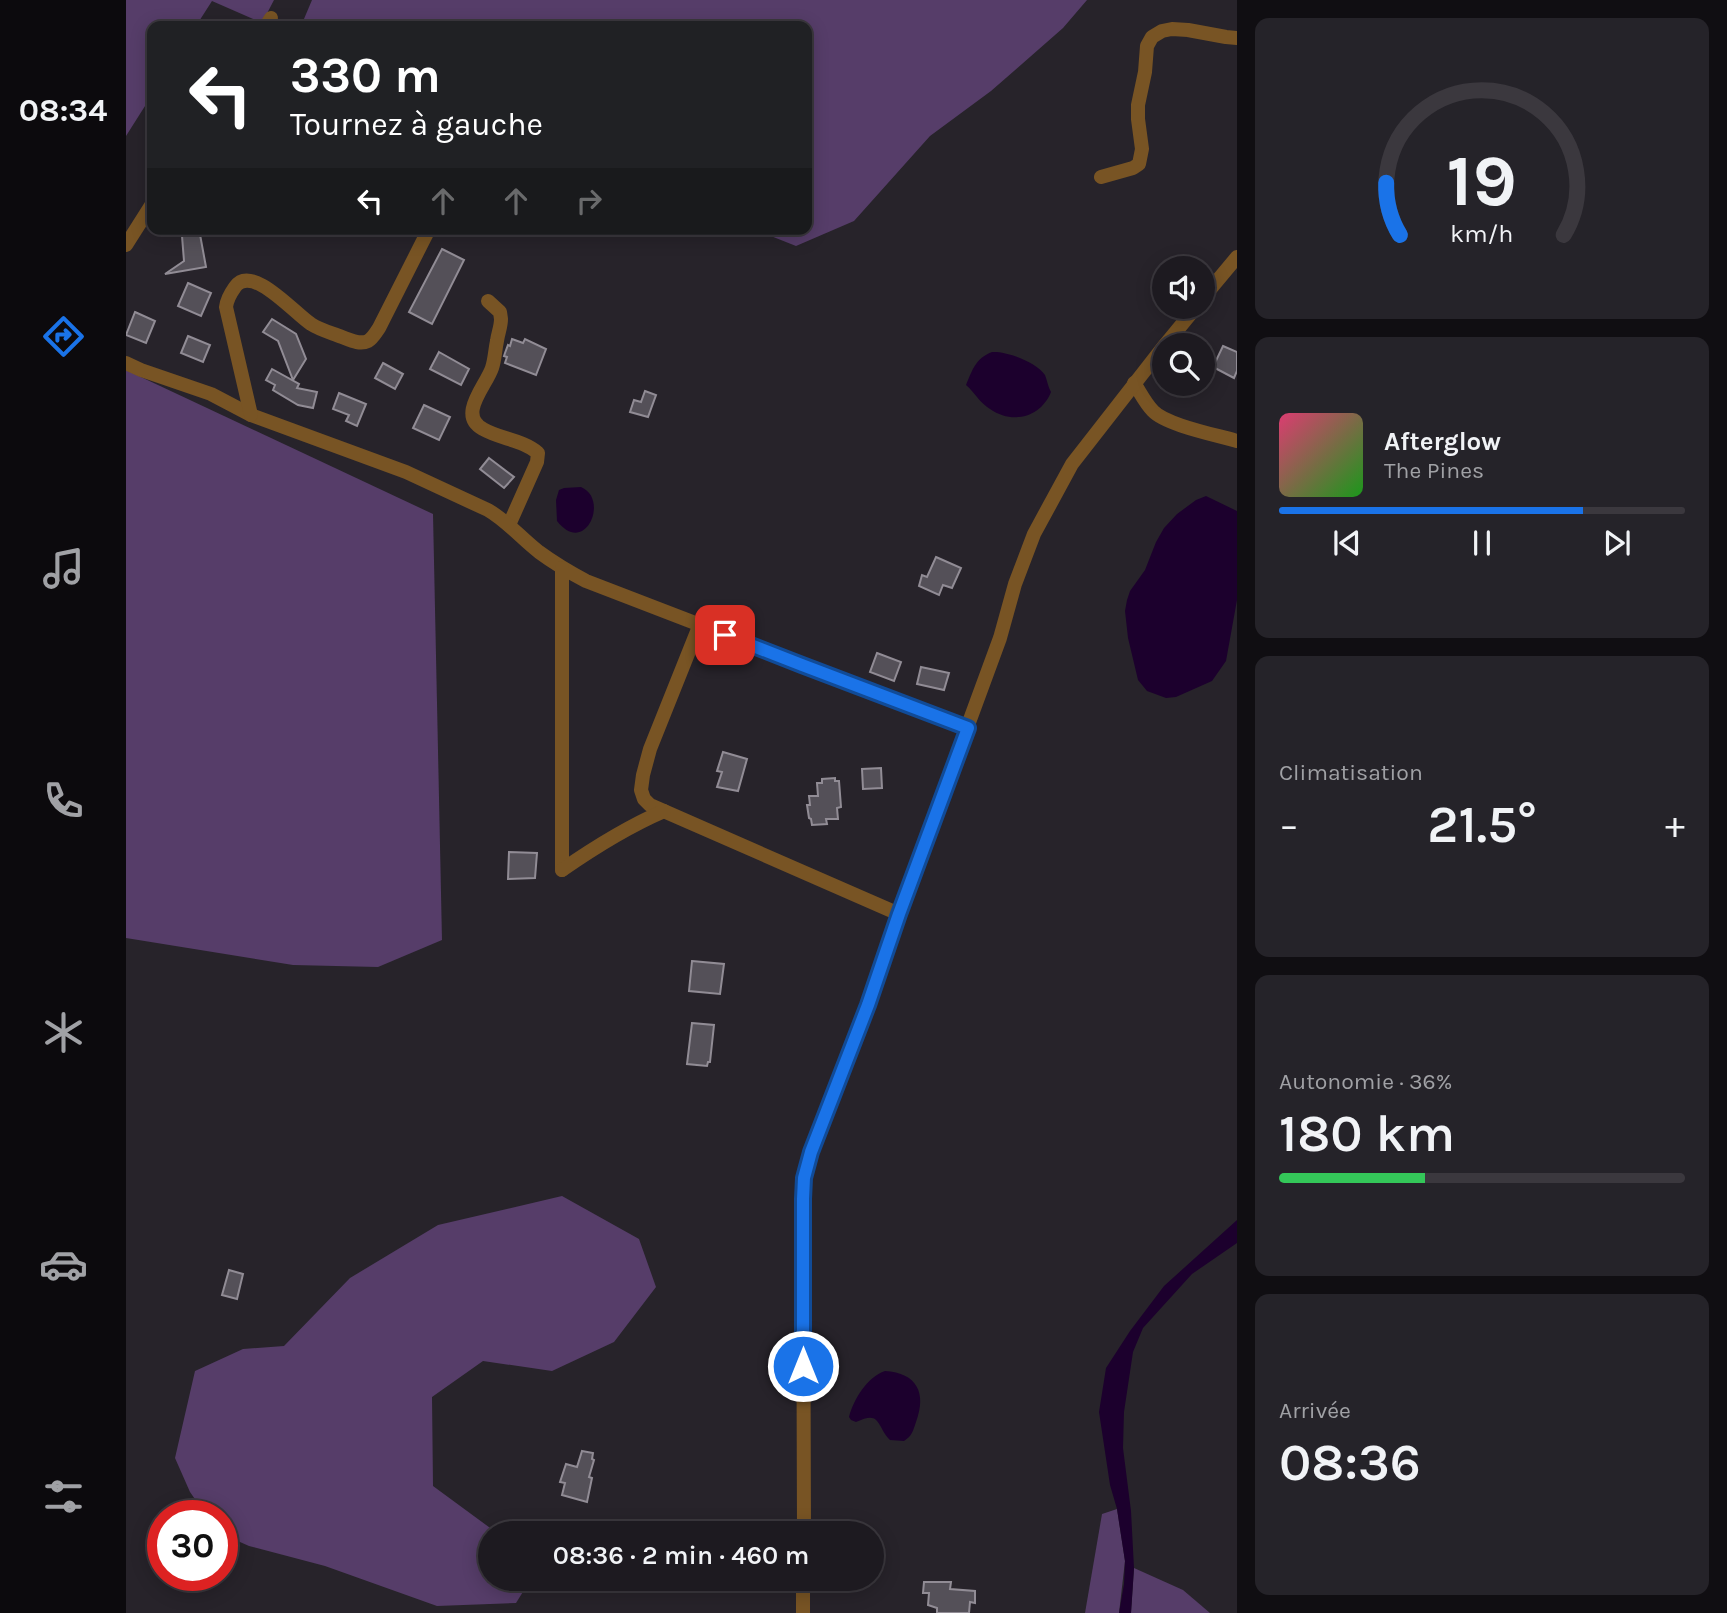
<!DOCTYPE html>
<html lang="fr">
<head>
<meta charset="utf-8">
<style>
  body { margin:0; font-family:Karla,sans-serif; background:#252329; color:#f1f3f6; height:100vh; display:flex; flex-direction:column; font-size:26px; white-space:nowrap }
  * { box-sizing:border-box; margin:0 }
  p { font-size:23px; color:#a0a1a5 }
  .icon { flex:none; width:38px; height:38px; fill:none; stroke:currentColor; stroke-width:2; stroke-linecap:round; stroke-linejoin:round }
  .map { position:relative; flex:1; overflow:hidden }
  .details { display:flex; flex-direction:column; gap:18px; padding:18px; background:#100e12; width:490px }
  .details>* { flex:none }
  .guide { position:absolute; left:21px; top:21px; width:665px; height:214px; border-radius:14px; box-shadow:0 4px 18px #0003,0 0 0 2px #3b383e; background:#202124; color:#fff; overflow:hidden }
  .controls { position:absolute; left:1026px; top:256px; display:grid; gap:14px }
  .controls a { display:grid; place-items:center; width:63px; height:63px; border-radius:50%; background:#1d1a20; box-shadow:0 4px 18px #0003,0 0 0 2px #3b383e; font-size:35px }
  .speed { position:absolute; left:21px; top:1500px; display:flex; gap:14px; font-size:35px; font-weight:700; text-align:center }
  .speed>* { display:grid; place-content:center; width:91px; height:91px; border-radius:50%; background:#1d1a20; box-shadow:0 4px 18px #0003,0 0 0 2px #3b383e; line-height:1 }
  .speed .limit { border:10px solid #d22; background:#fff; color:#111 }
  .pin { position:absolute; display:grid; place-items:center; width:60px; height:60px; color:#fff; margin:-30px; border-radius:14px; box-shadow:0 4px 10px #0006 }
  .me { position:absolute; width:77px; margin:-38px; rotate:0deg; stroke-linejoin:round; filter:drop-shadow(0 0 5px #0008) }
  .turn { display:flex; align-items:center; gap:24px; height:147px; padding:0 28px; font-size:32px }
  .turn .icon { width:91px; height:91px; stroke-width:2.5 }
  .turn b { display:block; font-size:49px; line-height:60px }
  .lanes { display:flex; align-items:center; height:66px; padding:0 28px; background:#0003; justify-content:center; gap:35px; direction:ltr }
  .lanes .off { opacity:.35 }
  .big { font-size:52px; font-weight:600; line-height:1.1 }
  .details .widget { flex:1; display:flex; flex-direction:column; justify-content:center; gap:10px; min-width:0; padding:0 24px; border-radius:14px; background:#252329 }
  .details .dial { align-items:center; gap:0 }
  .dial svg { height:182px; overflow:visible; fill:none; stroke:#3b383e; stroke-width:7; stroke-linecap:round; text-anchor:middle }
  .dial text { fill:#f1f3f6; stroke:none }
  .song { display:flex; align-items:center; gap:21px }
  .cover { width:84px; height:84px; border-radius:10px; background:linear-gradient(135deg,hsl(340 70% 55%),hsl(120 70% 35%)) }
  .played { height:7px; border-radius:4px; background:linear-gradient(90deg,#1a73e8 75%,#3b383e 75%) }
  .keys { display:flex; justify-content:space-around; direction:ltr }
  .heat { display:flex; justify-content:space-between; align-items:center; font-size:38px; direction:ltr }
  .charge { height:10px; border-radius:5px; background:linear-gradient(90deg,#34c759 36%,#3b383e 0) }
  .trip { position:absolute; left:352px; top:1521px; width:406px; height:70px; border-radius:35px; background:#1d1a20; box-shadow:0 4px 18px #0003,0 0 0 2px #3b383e; font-weight:600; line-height:70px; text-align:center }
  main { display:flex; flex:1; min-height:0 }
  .tabs { display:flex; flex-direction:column; width:126px; justify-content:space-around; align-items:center; background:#0c0a0d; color:#a0a1a5 }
  .tabs .icon { width:49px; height:49px }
  .tabs .current { color:#1a73e8 }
  .tabs b { font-size:32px; color:#f1f3f6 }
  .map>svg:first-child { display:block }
</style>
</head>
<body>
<main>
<nav class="tabs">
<b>08:34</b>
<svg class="icon current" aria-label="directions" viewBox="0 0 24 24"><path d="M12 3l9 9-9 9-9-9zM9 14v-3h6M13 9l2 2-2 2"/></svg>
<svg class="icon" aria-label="music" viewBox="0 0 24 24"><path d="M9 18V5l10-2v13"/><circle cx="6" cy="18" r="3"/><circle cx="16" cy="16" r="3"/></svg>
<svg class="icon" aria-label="phone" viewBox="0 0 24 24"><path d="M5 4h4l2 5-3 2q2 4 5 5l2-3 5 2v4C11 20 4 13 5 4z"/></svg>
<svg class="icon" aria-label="climate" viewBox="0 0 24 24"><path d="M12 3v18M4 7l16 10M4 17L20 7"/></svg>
<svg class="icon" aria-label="car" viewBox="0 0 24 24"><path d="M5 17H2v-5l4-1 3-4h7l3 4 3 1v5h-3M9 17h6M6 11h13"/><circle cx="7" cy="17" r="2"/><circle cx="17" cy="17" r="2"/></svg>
<svg class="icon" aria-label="filters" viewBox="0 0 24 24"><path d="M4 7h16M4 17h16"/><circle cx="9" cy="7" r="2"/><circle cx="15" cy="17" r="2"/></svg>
</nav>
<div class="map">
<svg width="1111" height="1613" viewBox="0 0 1111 1613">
  <rect width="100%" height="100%" fill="#27232a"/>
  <g fill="#563d69">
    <path d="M0,0H148L136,23L86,1L70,26H26V95L0,136Z"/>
    <path d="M186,0H961L937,28L865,91L804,136L728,221L670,246L627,229H681V26H175Z"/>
    <path d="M0,370L307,514L316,940L252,967L167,965L0,938Z"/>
    <path d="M436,1196L513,1239L530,1287L488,1342L426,1371L357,1361L306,1397L307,1486L371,1533H364V1578L405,1579L390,1603L311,1606L199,1566L123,1546L96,1534V1516L80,1515L64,1492L49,1458L69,1371L117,1349L158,1346L224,1278L312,1225Z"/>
    <path d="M991,1509L999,1561L993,1613H959L976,1514Z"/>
    <path d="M1008,1568L1057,1590L1084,1613H1005Z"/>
  </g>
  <g fill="#1c002d">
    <path d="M866,352C881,351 910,362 919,375C921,380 922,387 925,392C915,417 887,425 864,409C854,403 849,393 840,385C847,369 849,359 866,352Z"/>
    <path d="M455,487C484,499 459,557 431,521L430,500L433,490L438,488Z"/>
    <path d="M1080,496L1111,511V600L1100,661L1086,681L1050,697L1040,698L1021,691L1012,680L1002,638L999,611L1001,600L1004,591L1019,570L1030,542L1038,528L1051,514L1070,500Z"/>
    <path d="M1111,1220V1243L1066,1274L1017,1328L1007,1352L998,1412L997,1448L1005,1511L1008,1568L1005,1613H993L998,1584L999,1561L991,1509L984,1485L973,1412L980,1368L1004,1331L1038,1286Z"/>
    <path d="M759,1371C791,1373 801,1393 790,1422C787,1431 786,1436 778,1441L764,1440C750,1425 755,1410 730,1422L725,1420L723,1417C728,1399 741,1377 759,1371Z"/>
  </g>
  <g fill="#545058" stroke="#918c95" stroke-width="2">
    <path d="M61,229H73L80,267L39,274L58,261L56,236Z"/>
    <path d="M316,249L338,260L306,324L283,312Z"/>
    <path d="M62,283L85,293L75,316L52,306Z"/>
    <path d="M9,312L29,321L20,343L0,335Z"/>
    <path d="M146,319L170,334L180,359L167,380L152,341L137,332Z"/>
    <path d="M62,336L84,345L77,362L55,353Z"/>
    <path d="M386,339L397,343L399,339L420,349L410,375L379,363L381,357L378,356L379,353L382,345L384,346Z"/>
    <path d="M1097,346L1111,352V371L1108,378L1087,367Z"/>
    <path d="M313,352L343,369L335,385L304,369Z"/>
    <path d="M257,363L277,374L269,389L249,378Z"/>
    <path d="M146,369L173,384L171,388L191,392L187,408L172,405L147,390L149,385L140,380Z"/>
    <path d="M519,391L530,395L522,417L504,412L508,400L515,402Z"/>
    <path d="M213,393L240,404L231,426L220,421L223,415L207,409Z"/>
    <path d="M298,405L324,417L313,440L287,428Z"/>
    <path d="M363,458L388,477L378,488L354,469Z"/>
    <path d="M810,557L835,568L826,588L817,585L813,595L793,586L796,575L801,577Z"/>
    <path d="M751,653L775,662L768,681L744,672Z"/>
    <path d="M795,667L823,673L818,690L791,684Z"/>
    <path d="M597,752L621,759L612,791L591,787L596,772L591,771Z"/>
    <path d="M755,768L756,788L737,789L736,769Z"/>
    <path d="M709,778V781H713L715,807L711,808L712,819H700L701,824L686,825L685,819L683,818L681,805H684L683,796H692L691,783H696V779Z"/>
    <path d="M383,852L411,853L409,878L382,879Z"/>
    <path d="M566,961L598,964L594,994L563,991Z"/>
    <path d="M566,1023L588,1025L584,1062H582L581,1066L561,1064Z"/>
    <path d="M103,1270L117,1274L111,1299L96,1295Z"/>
    <path d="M456,1451L467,1453L466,1459L468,1460L463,1477L466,1478L461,1502L436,1495L439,1483L434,1482L440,1464L451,1467Z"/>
    <path d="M798,1582H825L824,1589L849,1591V1603L844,1602L843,1613H811V1608L802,1605L803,1593H797Z"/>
  </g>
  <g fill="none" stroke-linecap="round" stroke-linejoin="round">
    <g stroke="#785424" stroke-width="14">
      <path d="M140,26L145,18"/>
      <path d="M975,177L1007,168L1013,164L1016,149L1012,119V105L1019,72L1021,46L1026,37L1036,31L1046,29L1062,30L1100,37L1111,38"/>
      <path d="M0,245L26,204"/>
      <path d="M1076,299L1111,257"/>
      <path d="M362,301L374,312L375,319C375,327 372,333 371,341C369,350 369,359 366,368C360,386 331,415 357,429C374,439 397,440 412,453L411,462L383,525"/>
      <path d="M1039,345L1071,306"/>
      <path d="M0,363L15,370L85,394L125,415L280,472L362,510C381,521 395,538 413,552C428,563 443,572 460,581L842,728"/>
      <path d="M1008,383C1014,392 1019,403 1027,411C1040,425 1091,435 1111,441"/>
      <path d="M125,415L100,307C101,299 104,294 109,287C126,263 169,314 185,324C194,330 206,333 216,337C224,340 234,345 242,341C247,338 250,332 253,328L303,229"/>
      <path d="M574,624L524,749L517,775L515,790L518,799L524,805L773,914"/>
      <path d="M436,870V568"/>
      <path d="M436,870C469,847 501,827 538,811"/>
      <path d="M678,1533L677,1199L679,1170L685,1152L742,1005L766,932L874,638L889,584L908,534L946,464L1038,346"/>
      <path d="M677,1613V1578"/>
    </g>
  </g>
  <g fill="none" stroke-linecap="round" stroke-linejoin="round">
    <defs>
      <path id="route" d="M599,635L676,665L842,728L773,914L742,1005L685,1152L678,1178L677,1199V1366"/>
    </defs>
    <use href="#route" stroke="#114b97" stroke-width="18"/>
    <use href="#route" stroke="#1a73e8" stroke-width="12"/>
  </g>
</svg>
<div class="controls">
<a><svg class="icon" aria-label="sound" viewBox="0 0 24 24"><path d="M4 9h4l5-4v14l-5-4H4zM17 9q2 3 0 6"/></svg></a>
<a><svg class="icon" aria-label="search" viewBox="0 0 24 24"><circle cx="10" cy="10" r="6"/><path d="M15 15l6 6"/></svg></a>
</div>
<div class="speed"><div class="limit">30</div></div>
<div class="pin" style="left:599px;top:635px;background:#d93025"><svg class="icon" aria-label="arrive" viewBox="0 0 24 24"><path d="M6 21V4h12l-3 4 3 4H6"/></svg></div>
<svg class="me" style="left:677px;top:1366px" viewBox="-20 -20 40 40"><circle r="17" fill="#1a73e8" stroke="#fff" stroke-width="3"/><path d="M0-11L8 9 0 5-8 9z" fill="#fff"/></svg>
<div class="trip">08:36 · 2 min · 460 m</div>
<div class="guide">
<div class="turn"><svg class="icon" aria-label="left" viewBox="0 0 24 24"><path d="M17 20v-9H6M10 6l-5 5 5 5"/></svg><div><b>330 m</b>Tournez à gauche</div></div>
<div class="lanes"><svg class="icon" aria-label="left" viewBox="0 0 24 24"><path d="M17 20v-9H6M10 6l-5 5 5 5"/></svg><svg class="icon off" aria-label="ahead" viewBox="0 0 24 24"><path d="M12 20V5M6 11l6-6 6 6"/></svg><svg class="icon off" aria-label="ahead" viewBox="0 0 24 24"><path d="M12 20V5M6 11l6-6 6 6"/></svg><svg class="icon off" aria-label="right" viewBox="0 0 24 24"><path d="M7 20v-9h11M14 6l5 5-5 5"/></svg></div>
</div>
</div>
<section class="details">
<div class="widget dial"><svg viewBox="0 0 100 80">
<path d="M14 69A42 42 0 1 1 86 69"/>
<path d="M14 69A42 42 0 0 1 8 46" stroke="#1a73e8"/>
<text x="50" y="56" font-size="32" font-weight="700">19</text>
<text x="50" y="72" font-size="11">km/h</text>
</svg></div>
<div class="widget">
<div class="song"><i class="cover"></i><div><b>Afterglow</b><p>The Pines</p></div></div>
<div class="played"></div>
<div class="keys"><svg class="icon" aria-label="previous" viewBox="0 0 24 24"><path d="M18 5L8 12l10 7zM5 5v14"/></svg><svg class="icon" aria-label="pause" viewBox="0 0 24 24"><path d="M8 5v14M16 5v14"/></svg><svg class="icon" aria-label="next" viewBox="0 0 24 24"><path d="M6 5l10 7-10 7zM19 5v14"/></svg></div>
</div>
<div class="widget"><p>Climatisation</p>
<div class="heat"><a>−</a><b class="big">21.5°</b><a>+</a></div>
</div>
<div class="widget"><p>Autonomie · 36%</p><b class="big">180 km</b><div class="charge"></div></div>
<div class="widget"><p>Arrivée</p><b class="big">08:36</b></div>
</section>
</main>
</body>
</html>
